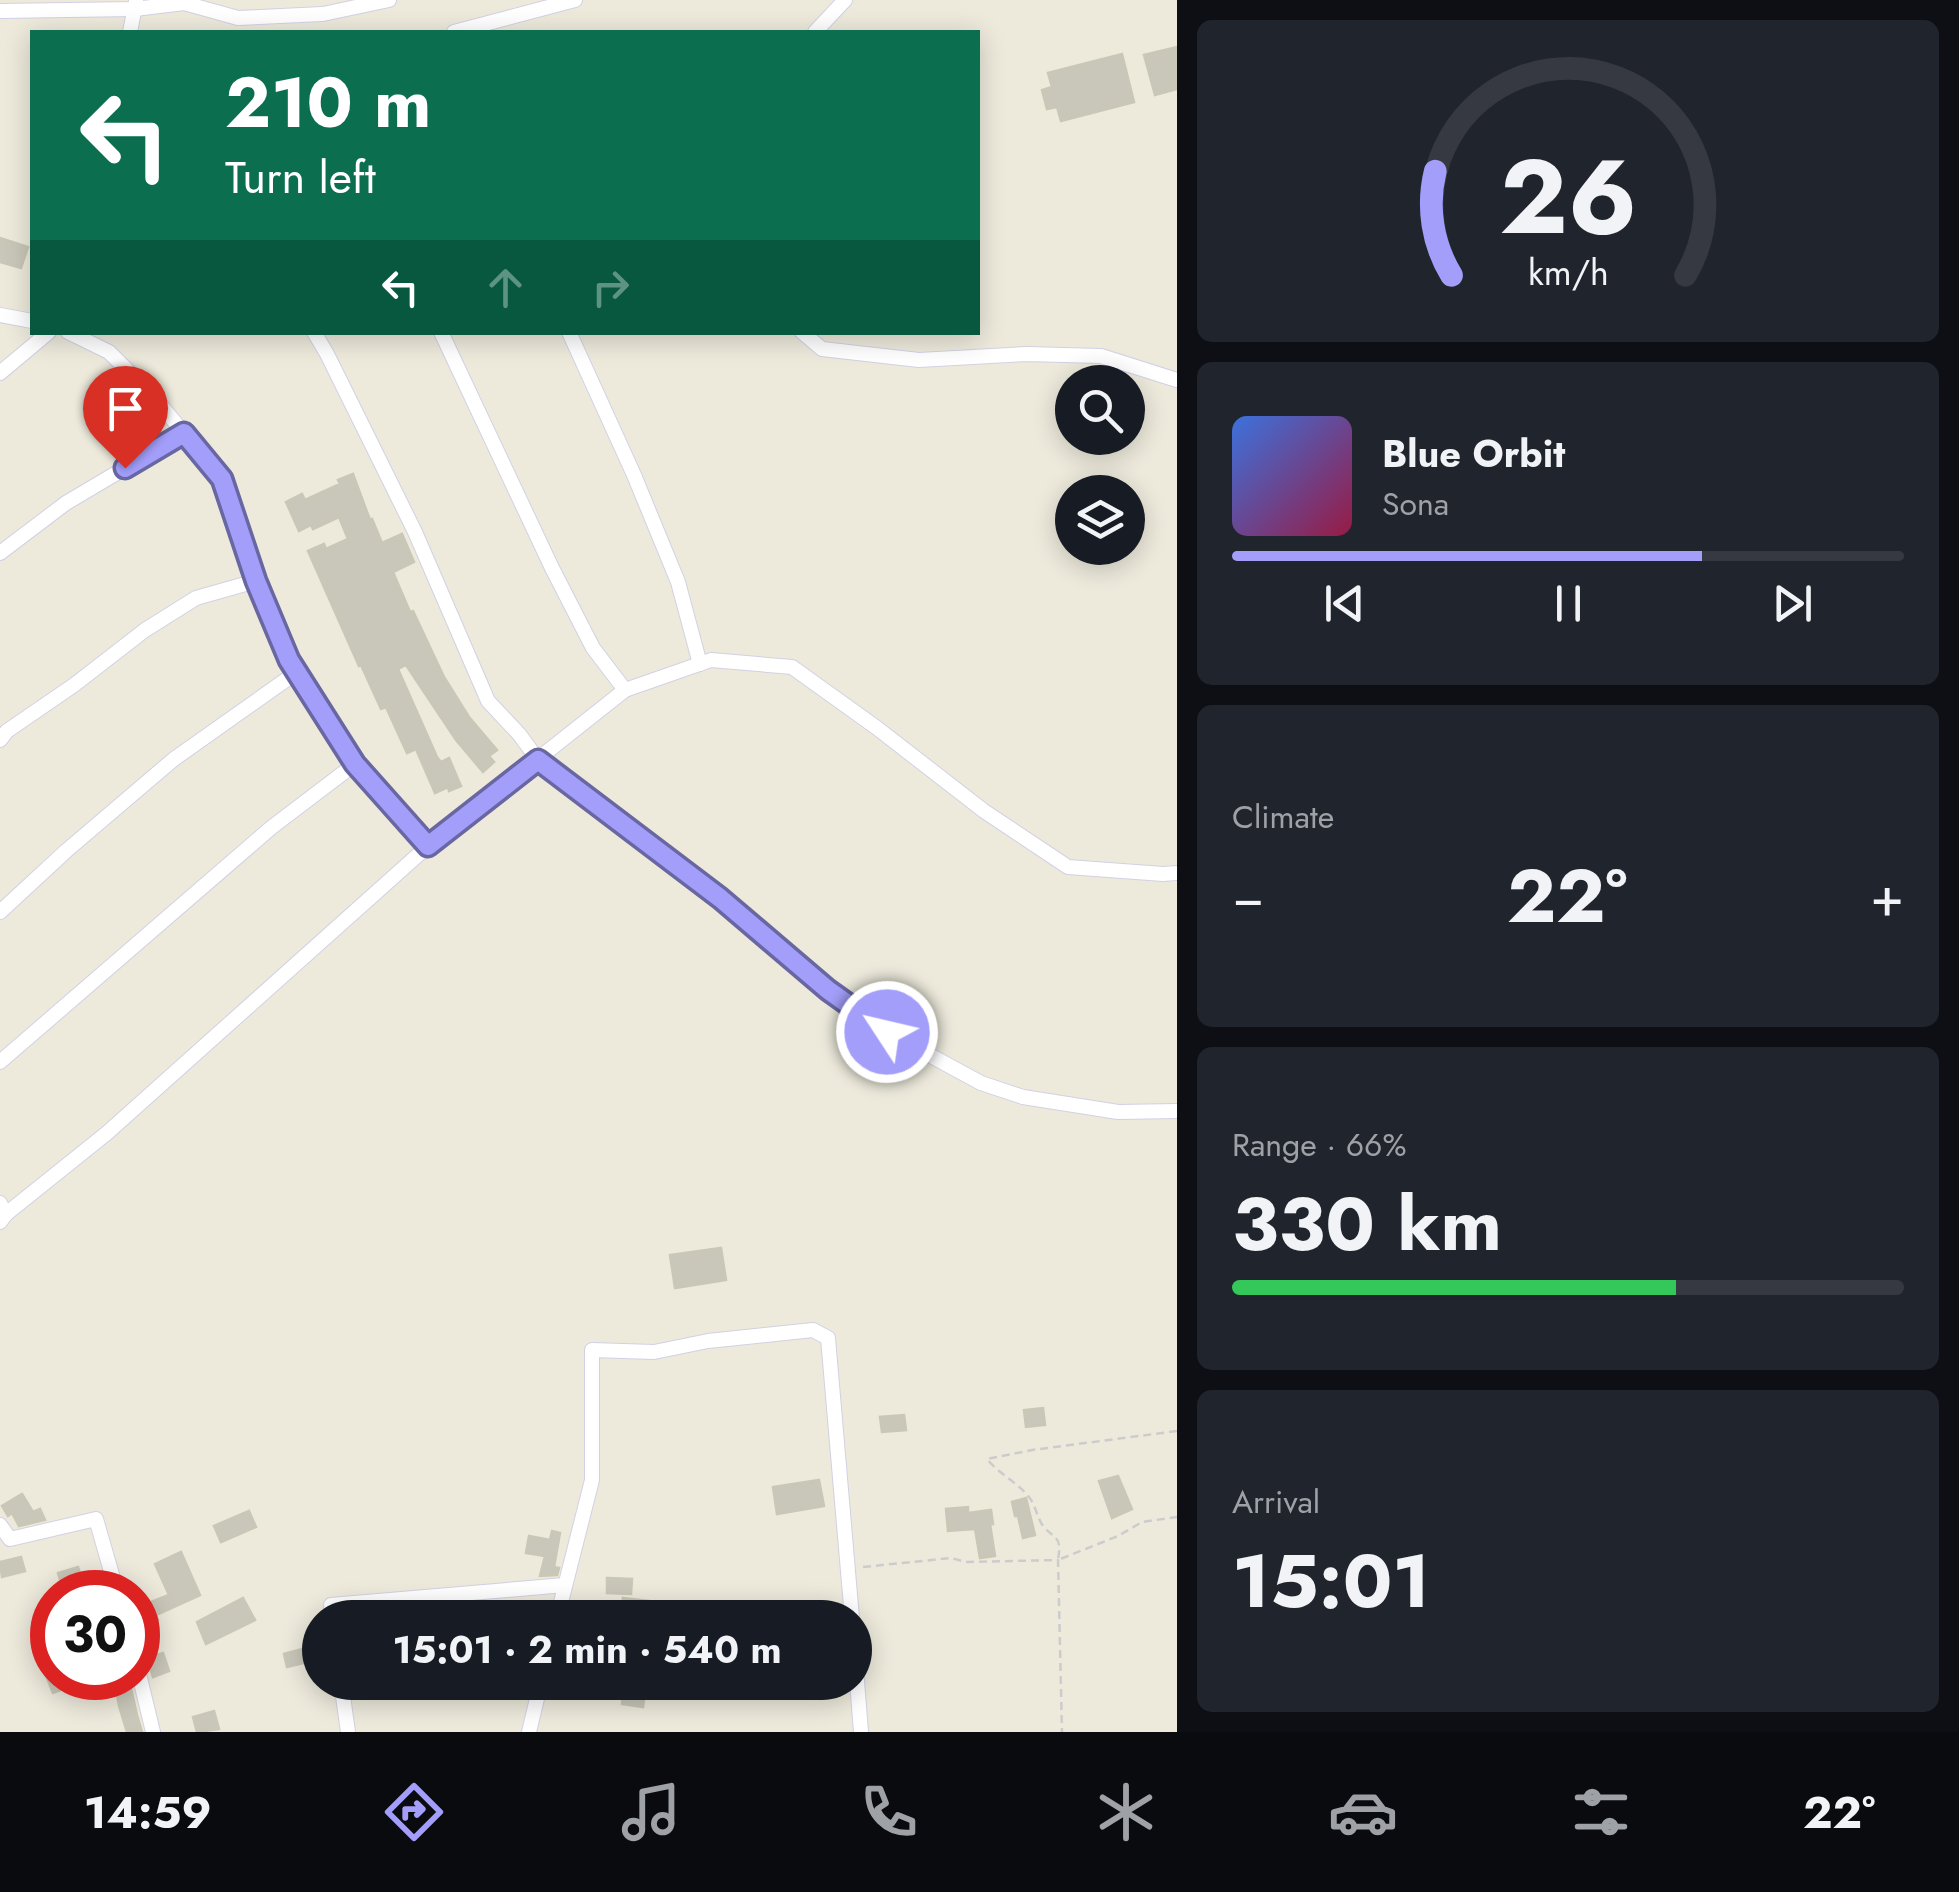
<!DOCTYPE html>
<html lang="en">
<head>
<meta charset="utf-8">
<style>
  body { margin:0; font-family:Jost,sans-serif; background:#20242c; color:#f1f3f6; height:100vh; display:flex; flex-direction:column; font-size:38px; white-space:nowrap }
  * { box-sizing:border-box; margin:0 }
  p { font-size:32px; color:#9ea1a6 }
  .icon { flex:none; width:55px; height:55px; fill:none; stroke:currentColor; stroke-width:2; stroke-linecap:round; stroke-linejoin:round }
  .map { position:relative; flex:1; overflow:hidden }
  .panel { display:flex; flex-direction:column; gap:20px; padding:20px; background:#0d0f14; width:782px }
  .panel>* { flex:none }
  .guide { position:absolute; left:30px; top:30px; width:950px; height:305px; border-radius:0px; box-shadow:0 5px 25px #0003; background:#0b6e4f; color:#fff; overflow:hidden }
  .buttons { position:absolute; left:1055px; top:365px; display:grid; gap:20px }
  .buttons a { display:grid; place-items:center; width:90px; height:90px; border-radius:50%; background:#171b24; box-shadow:0 5px 25px #0003; font-size:50px }
  .speed { position:absolute; left:30px; top:1570px; display:flex; gap:20px; font-size:50px; font-weight:700; text-align:center }
  .speed>* { display:grid; place-content:center; width:130px; height:130px; border-radius:50%; background:#171b24; box-shadow:0 5px 25px #0003; line-height:1 }
  .speed .limit { border:15px solid #d22; background:#fff; color:#111 }
  .pin { position:absolute; display:grid; place-items:center; width:85px; height:85px; color:#fff; margin:-102px -42px; border-radius:50% 50% 50% 0; rotate:-45deg; box-shadow:0 0 10px #0007 }
  .pin .icon { rotate:45deg }
  .me { position:absolute; width:110px; margin:-55px; rotate:305deg; stroke-linejoin:round; filter:drop-shadow(0 0 8px #0008) }
  .turn { display:flex; align-items:center; gap:35px; height:210px; padding:0 30px; font-size:45px }
  .turn .icon { width:130px; height:130px; stroke-width:2.5 }
  .turn b { display:block; font-size:70px; line-height:85px }
  .lanes { display:flex; align-items:center; height:95px; padding:0 30px; background:#0003; justify-content:center; gap:50px; direction:ltr }
  .lanes .off { opacity:.35 }
  .big { font-size:75px; font-weight:700; line-height:1.1 }
  .panel .widget { flex:1; display:flex; flex-direction:column; justify-content:center; gap:15px; min-width:0; padding:0 35px; border-radius:15px; background:#20242c }
  .panel .dial { align-items:center; gap:0 }
  .dial svg { height:260px; overflow:visible; fill:none; stroke:#363941; stroke-width:7; stroke-linecap:round; text-anchor:middle }
  .dial text { fill:#f1f3f6; stroke:none }
  .song { display:flex; align-items:center; gap:30px }
  .cover { width:120px; height:120px; border-radius:15px; background:linear-gradient(135deg,hsl(220 70% 55%),hsl(340 70% 35%)) }
  .played { height:10px; border-radius:5px; background:linear-gradient(90deg,#a29efa 70%,#363941 70%) }
  .keys { display:flex; justify-content:space-around; direction:ltr }
  .heat { display:flex; justify-content:space-between; align-items:center; font-size:55px; direction:ltr }
  .charge { height:15px; border-radius:8px; background:linear-gradient(90deg,#34c759 66%,#363941 0) }
  .trip { position:absolute; left:302px; top:1600px; width:570px; height:100px; border-radius:50px; background:#171b24; box-shadow:0 5px 25px #0003; font-weight:700; line-height:100px; text-align:center }
  .dock { display:flex; height:160px; justify-content:space-around; align-items:center; background:#090b0e; color:#9ea1a6 }
  .dock .icon { width:70px; height:70px }
  .dock .selected { color:#a29efa }
  .dock b { font-size:45px; color:#f1f3f6 }
  main { display:flex; flex:1; min-height:0 }
  .map>svg:first-child { display:block }
</style>
</head>
<body>
<main>
<div class="map">
<svg width="1177" height="1732" viewBox="0 0 1177 1732">
  <rect width="100%" height="100%" fill="#edeadc"/>
  <g fill="#c9c7ba" stroke="#c9c7b5" stroke-width="2.5">
    <path d="M1177,47V89L1155,95L1144,55Z"/>
    <path d="M1122,54L1134,102L1061,121L1057,107L1047,109L1042,90L1052,87L1048,73Z"/>
    <path d="M0,238L28,247L21,268L0,262Z"/>
    <path d="M115,403L135,434L113,448L93,417Z"/>
    <path d="M353,474L370,520L372,519L382,543L402,534L414,562L393,572L410,612L413,611L444,677L469,717L497,750L489,756L494,762L483,772L456,740L406,665L398,669L437,757L441,762L449,758L461,786L449,791L448,787L435,793L416,749L407,753L386,707L381,709L361,665L359,666L308,551L324,544L326,549L348,539L339,517L313,529L311,525L299,531L286,502L302,494L305,500L340,484L338,480Z"/>
    <path d="M721,1248L726,1280L675,1288L670,1255Z"/>
    <path d="M1043,1408L1045,1425L1026,1427L1024,1410Z"/>
    <path d="M904,1415L906,1430L882,1432L880,1417Z"/>
    <path d="M1118,1476L1132,1509L1112,1518L1099,1481Z"/>
    <path d="M819,1480L824,1506L777,1514L773,1487Z"/>
    <path d="M22,1494L33,1512L40,1509L45,1520L19,1526L12,1513L8,1516L2,1506Z"/>
    <path d="M1026,1498L1035,1535L1023,1538L1018,1516H1015L1012,1502Z"/>
    <path d="M968,1507V1513L991,1510L993,1524H990L995,1556L980,1558L975,1529L948,1531L946,1509Z"/>
    <path d="M249,1511L256,1527L221,1542L214,1526Z"/>
    <path d="M552,1531L560,1533L554,1567L559,1568L557,1575L540,1576L545,1556L526,1553L529,1536L550,1540Z"/>
    <path d="M181,1552L200,1595L156,1615L158,1620L144,1626L138,1607L169,1595L155,1564Z"/>
    <path d="M21,1557L25,1571L2,1577L0,1562Z"/>
    <path d="M78,1567L84,1586L64,1592L58,1573Z"/>
    <path d="M607,1578L632,1579L631,1594L607,1593Z"/>
    <path d="M243,1598L255,1620L206,1644L197,1622Z"/>
    <path d="M623,1598L650,1601L648,1614L622,1611Z"/>
    <path d="M313,1646L316,1660L287,1667L284,1654Z"/>
    <path d="M163,1653L169,1671L153,1677L147,1658Z"/>
    <path d="M47,1678H91V1679L53,1693Z"/>
    <path d="M624,1682L646,1683L643,1707L622,1704Z"/>
    <path d="M130,1684L137,1715L142,1732H127L119,1706L116,1688Z"/>
    <path d="M214,1711L219,1729L197,1732L193,1717Z"/>
  </g>
  <g fill="none" stroke-linecap="round" stroke-linejoin="round">
    <defs>
      <g id="street">
        <path d="M0,11L135,9L184,3L238,18L323,14L389,0"/>
        <path d="M130,32L136,1"/>
        <path d="M454,32L575,0"/>
        <path d="M815,32L845,0"/>
        <path d="M0,315L32,321"/>
        <path d="M314,332L327,354L415,532L488,701L519,734L538,760L719,898L828,990L887,1032L981,1083L1023,1097L1118,1112L1177,1111"/>
        <path d="M441,332L552,568L593,648L625,690"/>
        <path d="M569,332L634,475L678,582L700,664"/>
        <path d="M802,332L822,349L919,360L1027,354L1101,356L1177,380"/>
        <path d="M0,373L49,332"/>
        <path d="M0,553L66,503L184,433"/>
        <path d="M0,740L7,731L74,685L145,630L196,598L256,581"/>
        <path d="M428,846L625,690L711,660L792,667L877,728L984,811L1068,867L1163,874L1177,873"/>
        <path d="M0,912L66,851L174,759L297,672"/>
        <path d="M0,1062L272,827L355,764"/>
        <path d="M0,1203L6,1214L0,1222"/>
        <path d="M6,1214L107,1133L428,846L355,764L289,660L256,581L222,479L154,397L109,352L68,332"/>
        <path d="M0,1525L10,1539L96,1519L117,1592"/>
        <path d="M332,1618L331,1605L565,1585"/>
        <path d="M557,1618L592,1480V1350L654,1352L708,1341L813,1330L828,1338L852,1618"/>
        <path d="M855,1656L861,1732"/>
        <path d="M138,1670L153,1732"/>
        <path d="M341,1682L348,1732"/>
        <path d="M529,1732L541,1682"/>
      </g>
    </defs>
    <use href="#street" stroke="#d2d1e4" stroke-width="16"/>
    <g stroke="#ccc" stroke-width="2.5" stroke-dasharray="8 5" stroke-linecap="butt">
      <path d="M1177,1431L1032,1450L987,1459C999,1474 1017,1482 1029,1497C1036,1506 1037,1518 1043,1526C1056,1541 1062,1535 1058,1560L1118,1536L1142,1522L1177,1517"/>
      <path d="M863,1567L951,1558L966,1562L1058,1560L1062,1732"/>
    </g>
    <use href="#street" stroke="#fff" stroke-width="14"/>
  </g>
  <g fill="none" stroke-linecap="round" stroke-linejoin="round">
    <defs>
      <path id="route" d="M125,468L184,433L222,479L256,581L289,660L355,764L428,846L538,760L720,898L828,990L887,1032"/>
    </defs>
    <use href="#route" stroke="#6967a2" stroke-width="25"/>
    <use href="#route" stroke="#a29efa" stroke-width="18"/>
  </g>
</svg>
<div class="buttons">
<a><svg class="icon" aria-label="search" viewBox="0 0 24 24"><circle cx="10" cy="10" r="6"/><path d="M15 15l6 6"/></svg></a>
<a><svg class="icon" aria-label="layers" viewBox="0 0 24 24"><path d="M12 4l9 5-9 5-9-5zM3 14l9 5 9-5"/></svg></a>
</div>
<div class="speed"><div class="limit">30</div></div>
<div class="pin" style="left:125px;top:468px;background:#d93025"><svg class="icon" aria-label="arrive" viewBox="0 0 24 24"><path d="M6 21V4h12l-3 4 3 4H6"/></svg></div>
<svg class="me" style="left:887px;top:1032px" viewBox="-20 -20 40 40"><circle r="17" fill="#a29efa" stroke="#fff" stroke-width="3"/><path d="M0-11L8 9 0 5-8 9z" fill="#fff"/></svg>
<div class="trip">15:01 · 2 min · 540 m</div>
<div class="guide">
<div class="turn"><svg class="icon" aria-label="left" viewBox="0 0 24 24"><path d="M17 20v-9H6M10 6l-5 5 5 5"/></svg><div><b>210 m</b>Turn left</div></div>
<div class="lanes"><svg class="icon" aria-label="left" viewBox="0 0 24 24"><path d="M17 20v-9H6M10 6l-5 5 5 5"/></svg><svg class="icon off" aria-label="ahead" viewBox="0 0 24 24"><path d="M12 20V5M6 11l6-6 6 6"/></svg><svg class="icon off" aria-label="right" viewBox="0 0 24 24"><path d="M7 20v-9h11M14 6l5 5-5 5"/></svg></div>
</div>
</div>
<section class="panel">
<div class="widget dial"><svg viewBox="0 0 100 80">
<path d="M14 69A42 42 0 1 1 86 69"/>
<path d="M14 69A42 42 0 0 1 9 37" stroke="#a29efa"/>
<text x="50" y="56" font-size="32" font-weight="700">26</text>
<text x="50" y="72" font-size="11">km/h</text>
</svg></div>
<div class="widget">
<div class="song"><i class="cover"></i><div><b>Blue Orbit</b><p>Sona</p></div></div>
<div class="played"></div>
<div class="keys"><svg class="icon" aria-label="previous" viewBox="0 0 24 24"><path d="M18 5L8 12l10 7zM5 5v14"/></svg><svg class="icon" aria-label="pause" viewBox="0 0 24 24"><path d="M8 5v14M16 5v14"/></svg><svg class="icon" aria-label="next" viewBox="0 0 24 24"><path d="M6 5l10 7-10 7zM19 5v14"/></svg></div>
</div>
<div class="widget"><p>Climate</p>
<div class="heat"><a>−</a><b class="big">22°</b><a>+</a></div>
</div>
<div class="widget"><p>Range · 66%</p><b class="big">330 km</b><div class="charge"></div></div>
<div class="widget"><p>Arrival</p><b class="big">15:01</b></div>
</section>
</main>
<nav class="dock">
<b>14:59</b>
<svg class="icon selected" aria-label="directions" viewBox="0 0 24 24"><path d="M12 3l9 9-9 9-9-9zM9 14v-3h6M13 9l2 2-2 2"/></svg>
<svg class="icon" aria-label="music" viewBox="0 0 24 24"><path d="M9 18V5l10-2v13"/><circle cx="6" cy="18" r="3"/><circle cx="16" cy="16" r="3"/></svg>
<svg class="icon" aria-label="phone" viewBox="0 0 24 24"><path d="M5 4h4l2 5-3 2q2 4 5 5l2-3 5 2v4C11 20 4 13 5 4z"/></svg>
<svg class="icon" aria-label="climate" viewBox="0 0 24 24"><path d="M12 3v18M4 7l16 10M4 17L20 7"/></svg>
<svg class="icon" aria-label="car" viewBox="0 0 24 24"><path d="M5 17H2v-5l4-1 3-4h7l3 4 3 1v5h-3M9 17h6M6 11h13"/><circle cx="7" cy="17" r="2"/><circle cx="17" cy="17" r="2"/></svg>
<svg class="icon" aria-label="filters" viewBox="0 0 24 24"><path d="M4 7h16M4 17h16"/><circle cx="9" cy="7" r="2"/><circle cx="15" cy="17" r="2"/></svg>
<b>22°</b>
</nav>
</body>
</html>
